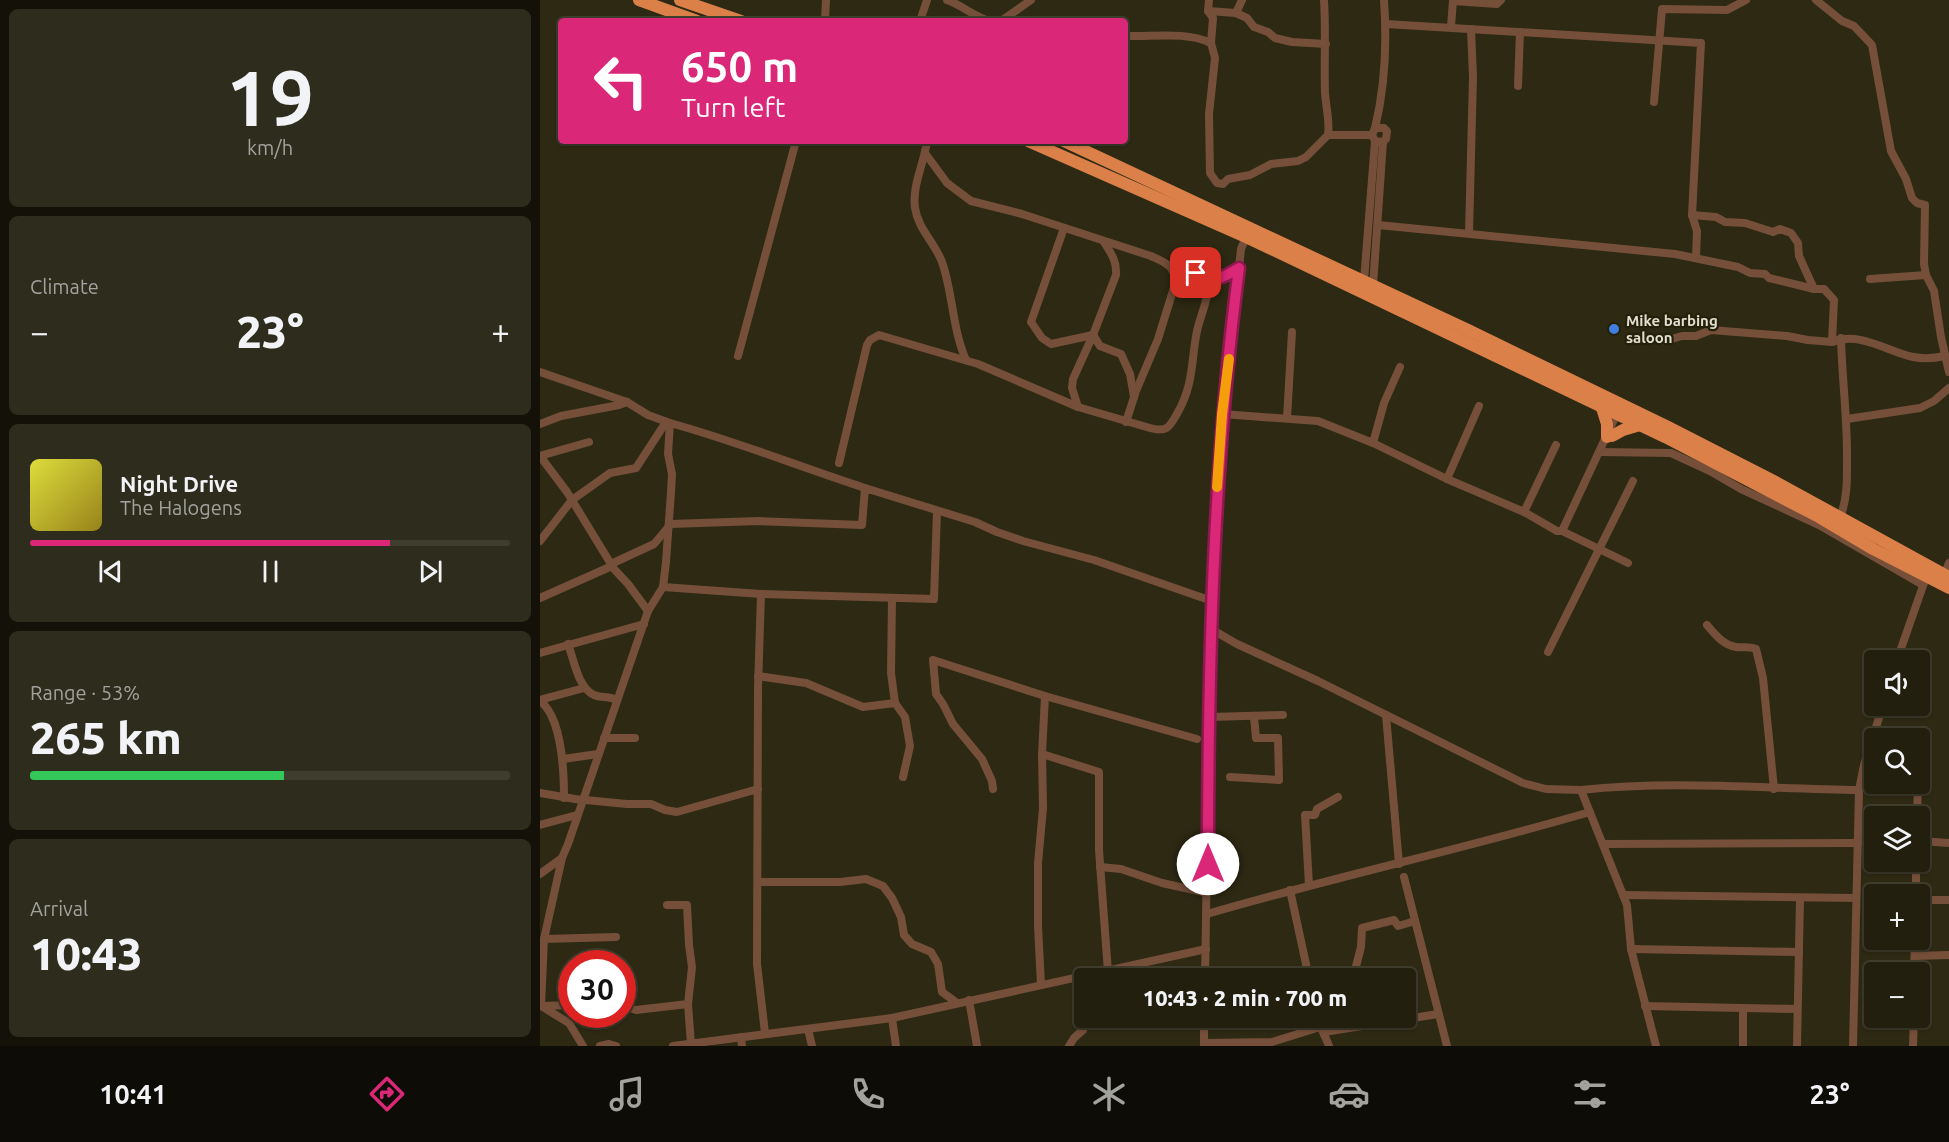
<!DOCTYPE html>
<html lang="en">
<head>
<meta charset="utf-8">
<style>
  body { margin:0; font-family:Ubuntu,sans-serif; background:#2e2c1c; color:#f1f3f6; height:100vh; display:flex; flex-direction:column; font-size:22px; white-space:nowrap }
  * { box-sizing:border-box; margin:0 }
  p { font-size:20px; color:#a2a29e }
  .icon { flex:none; width:33px; height:33px; fill:none; stroke:currentColor; stroke-width:2; stroke-linecap:round; stroke-linejoin:round }
  .map { position:relative; flex:1; overflow:hidden }
  .sheet { display:flex; flex-direction:column; gap:9px; padding:9px; background:#131108; width:540px }
  .sheet>* { flex:none }
  .guide { position:absolute; left:18px; top:18px; width:570px; height:126px; border-radius:6px; box-shadow:0 2px 4px #0004,0 0 0 2px #3f3d2e; background:#db2777; color:#fff; overflow:hidden }
  .tools { position:absolute; left:1324px; top:650px; display:grid; gap:12px }
  .tools a { display:grid; place-items:center; width:66px; height:66px; border-radius:6px; background:#221f0e; box-shadow:0 2px 4px #0004,0 0 0 2px #3f3d2e; font-size:30px }
  .speed { position:absolute; left:18px; top:950px; display:flex; gap:12px; font-size:30px; font-weight:700; text-align:center }
  .speed>* { display:grid; place-content:center; width:78px; height:78px; border-radius:50%; background:#221f0e; box-shadow:0 2px 4px #0004,0 0 0 2px #3f3d2e; line-height:1 }
  .speed .limit { border:9px solid #d22; background:#fff; color:#111 }
  .pin { position:absolute; display:grid; place-items:center; width:51px; height:51px; color:#fff; margin:-26px; border-radius:12px; box-shadow:0 3px 9px #0006 }
  .me { position:absolute; width:66px; margin:-33px; rotate:0deg; stroke-linejoin:round; filter:drop-shadow(0 0 4px #0008) }
  .turn { display:flex; align-items:center; gap:21px; height:126px; padding:0 24px; font-size:27px }
  .turn .icon { width:78px; height:78px; stroke-width:2.5 }
  .turn b { display:block; font-size:42px; line-height:51px }
  .big { font-size:45px; font-weight:800; line-height:1.1 }
  .sheet .widget { flex:1; display:flex; flex-direction:column; justify-content:center; gap:9px; min-width:0; padding:0 21px; border-radius:9px; background:#2e2c1c }
  .sheet .dial { align-items:center; gap:0 }
  .dial b { font-size:78px; line-height:1 }
  .song { display:flex; align-items:center; gap:18px }
  .cover { width:72px; height:72px; border-radius:9px; background:linear-gradient(135deg,hsl(60 70% 55%),hsl(50 70% 35%)) }
  .played { height:6px; border-radius:3px; background:linear-gradient(90deg,#db2777 75%,#3f3d2e 75%) }
  .keys { display:flex; justify-content:space-around; direction:ltr }
  .heat { display:flex; justify-content:space-between; align-items:center; font-size:33px; direction:ltr }
  .charge { height:9px; border-radius:4px; background:linear-gradient(90deg,#34c759 53%,#3f3d2e 0) }
  .trip { position:absolute; left:534px; top:968px; width:342px; height:60px; border-radius:6px; background:#221f0e; box-shadow:0 2px 4px #0004,0 0 0 2px #3f3d2e; font-weight:800; line-height:60px; text-align:center }
  .menu { display:flex; height:96px; justify-content:space-around; align-items:center; background:#0e0c06; color:#a2a29e }
  .menu .icon { width:42px; height:42px }
  .menu .on { color:#db2777 }
  .menu b { font-size:27px; color:#f1f3f6 }
  main { display:flex; flex:1; min-height:0 }
  .map>svg:first-child { display:block }
</style>
</head>
<body>
<main>
<section class="sheet">
<div class="widget dial"><b>19</b><p>km/h</p></div>
<div class="widget"><p>Climate</p>
<div class="heat"><a>−</a><b class="big">23°</b><a>+</a></div>
</div>
<div class="widget">
<div class="song"><i class="cover"></i><div><b>Night Drive</b><p>The Halogens</p></div></div>
<div class="played"></div>
<div class="keys"><svg class="icon" aria-label="previous" viewBox="0 0 24 24"><path d="M18 5L8 12l10 7zM5 5v14"/></svg><svg class="icon" aria-label="pause" viewBox="0 0 24 24"><path d="M8 5v14M16 5v14"/></svg><svg class="icon" aria-label="next" viewBox="0 0 24 24"><path d="M6 5l10 7-10 7zM19 5v14"/></svg></div>
</div>
<div class="widget"><p>Range · 53%</p><b class="big">265 km</b><div class="charge"></div></div>
<div class="widget"><p>Arrival</p><b class="big">10:43</b></div>
</section>
<div class="map">
<svg width="1409" height="1046" viewBox="0 0 1409 1046">
  <rect width="100%" height="100%" fill="#2d2913"/>
  <g fill="none" stroke-linecap="round" stroke-linejoin="round">
    <g stroke="#754f3a" stroke-width="8">
      <path d="M407,0C422,5 434,17 450,21"/>
      <path d="M669,0L668,11L673,18L671,43L675,58L669,114L670,173L677,183L683,184L688,179L710,175L731,164L758,161L766,157L788,135"/>
      <path d="M784,0C786,31 784,62 785,93C786,107 790,122 788,135H832"/>
      <path d="M1276,0L1302,21L1314,26L1332,45L1351,151L1366,179L1372,198L1377,203L1385,205L1384,264L1386,275L1394,291L1401,337L1409,372"/>
      <path d="M913,1L957,4L961,0"/>
      <path d="M668,11L696,13L707,18L714,27L728,32L735,38L752,42L786,44"/>
      <path d="M696,13L702,0"/>
      <path d="M285,21L286,0"/>
      <path d="M380,21L387,0"/>
      <path d="M461,21L491,0"/>
      <path d="M846,24L1161,43L1152,215L1157,231L1156,258"/>
      <path d="M911,27L913,0"/>
      <path d="M585,36C613,37 645,31 671,43"/>
      <path d="M978,86L980,32"/>
      <path d="M1114,102L1122,9L1187,10L1206,0"/>
      <path d="M835,128C845,87 847,42 844,0"/>
      <path d="M387,141C384,164 372,185 375,208C378,229 395,243 402,262C413,293 412,328 426,360"/>
      <path d="M385,153L407,183L431,201L482,214L611,256C624,262 634,265 636,281L618,339L596,391L586,422"/>
      <path d="M1152,215L1176,217L1185,222L1205,223L1233,232L1240,229L1251,233L1258,243L1259,256L1274,289H1284L1294,300L1292,342C1320,331 1346,351 1373,357C1383,359 1396,358 1405,356"/>
      <path d="M838,225L1135,254L1198,267L1210,273L1225,274L1229,278L1274,289"/>
      <path d="M524,228L491,322L502,338L511,344L553,335"/>
      <path d="M929,233L933,77L931,29"/>
      <path d="M635,271L651,275L656,273H662L665,277L679,279L699,268"/>
      <path d="M1330,279L1386,275"/>
      <path d="M824,281L835,141L832,135L835,128H844L847,131L846,139L843,142L835,141"/>
      <path d="M833,286L843,142"/>
      <path d="M553,335L560,346L581,354L590,374L594,397"/>
      <path d="M1125,341L1142,336H1156L1171,330L1247,336L1268,340L1292,342"/>
      <path d="M198,356L256,141"/>
      <path d="M0,372L87,402L108,415L130,423L128,454L132,474L131,492L126,562L123,587L108,611L28,844L22,858L0,874"/>
      <path d="M538,407L532,388L533,379L553,335L576,275C577,261 571,253 564,242"/>
      <path d="M682,414L778,421L833,443L907,479L984,512L1017,531H1022L1088,563"/>
      <path d="M747,418L752,332"/>
      <path d="M1307,419L1380,408L1394,401L1409,388"/>
      <path d="M130,423C196,441 260,467 325,488"/>
      <path d="M0,424L21,416L79,405L87,402"/>
      <path d="M833,443L844,403L860,367"/>
      <path d="M1060,452L1131,453L1170,471L1201,489L1279,525L1383,585"/>
      <path d="M0,456L27,492L74,569L88,584L108,611"/>
      <path d="M0,456L49,442"/>
      <path d="M299,463L327,345L330,340L339,335L438,364L538,407L610,428C628,433 630,426 638,412C654,384 651,360 657,331C660,315 673,292 665,277"/>
      <path d="M907,479L939,406"/>
      <path d="M984,512L1016,445"/>
      <path d="M1300,518C1308,497 1307,477 1307,454C1307,415 1302,377 1301,338"/>
      <path d="M1022,531L1079,409"/>
      <path d="M0,541L32,500L70,473L96,468L126,422"/>
      <path d="M71,564L114,544L131,524L218,521L322,525L325,488L435,522L457,532L483,541L554,560L672,601"/>
      <path d="M1404,575L1409,563"/>
      <path d="M123,587L221,594L394,599L397,511"/>
      <path d="M221,594L218,688L217,964L225,1033"/>
      <path d="M0,598L72,566"/>
      <path d="M352,598L351,673L355,703L365,717L370,746L363,777"/>
      <path d="M1167,625C1175,634 1183,645 1196,647C1203,648 1209,646 1216,649L1223,678L1234,789"/>
      <path d="M671,629L697,644L778,681L983,783L1006,789L1041,790L1087,905L1091,949L1116,1046"/>
      <path d="M28,644C34,660 38,688 54,695C61,698 69,696 77,700"/>
      <path d="M1008,652L1093,481"/>
      <path d="M0,653L104,624"/>
      <path d="M1357,660L1384,583"/>
      <path d="M218,676L266,683L323,707L355,703"/>
      <path d="M505,696L657,739"/>
      <path d="M0,700L44,688"/>
      <path d="M0,701C22,717 24,773 24,798"/>
      <path d="M846,715L859,864"/>
      <path d="M669,717L743,715"/>
      <path d="M64,738H95"/>
      <path d="M23,759L58,754"/>
      <path d="M690,777L739,780L738,738H716L714,717"/>
      <path d="M453,789L452,781L442,759L413,724L403,704L396,694L393,660L505,696L502,754L559,772V850L568,972"/>
      <path d="M1041,790C1134,780 1226,789 1319,790"/>
      <path d="M0,793L35,799L87,804H111L125,810L137,812L218,789"/>
      <path d="M1377,816L1378,783"/>
      <path d="M0,825L37,815"/>
      <path d="M1380,841L1409,843"/>
      <path d="M1063,844L1318,843"/>
      <path d="M560,867L581,869L622,883L668,893"/>
      <path d="M864,877L907,1046"/>
      <path d="M218,882H300L326,879L343,886L352,898L361,917L364,935L372,944L391,952L398,964L402,992L417,1003"/>
      <path d="M769,885L765,815H775L777,809L798,797"/>
      <path d="M750,890L769,978"/>
      <path d="M1376,894V861"/>
      <path d="M1083,895L1316,898"/>
      <path d="M1380,900H1409"/>
      <path d="M127,905H147L149,945L152,967L148,1004L151,1044"/>
      <path d="M667,914C794,877 923,849 1050,812"/>
      <path d="M4,939L22,858"/>
      <path d="M1091,949L1259,952"/>
      <path d="M1375,956L1409,955"/>
      <path d="M1374,972L1375,939"/>
      <path d="M665,978C668,831 667,684 674,538C679,441 691,345 701,249L706,237"/>
      <path d="M813,978L821,947L822,928L854,920L858,926L875,921"/>
      <path d="M535,979L544,993"/>
      <path d="M501,985L498,926V863L503,808L502,754"/>
      <path d="M429,1000L437,1046"/>
      <path d="M2,1006L32,1005"/>
      <path d="M82,1006L96,1010L148,1004"/>
      <path d="M1105,1006L1257,1009"/>
      <path d="M777,1017C780,1028 785,1035 789,1046"/>
      <path d="M352,1018L356,1046"/>
      <path d="M268,1029L272,1046"/>
      <path d="M784,1032L898,1014"/>
      <path d="M201,1037L202,1046"/>
      <path d="M664,1043L732,1042L780,1027L785,1017"/>
      <path d="M43,1046L29,1023L1,1006L4,939L76,937"/>
      <path d="M60,1046L69,1044L76,1046"/>
      <path d="M133,1046L352,1018L666,949"/>
      <path d="M529,1046L534,1038L543,1030L546,1017"/>
      <path d="M664,1046V1017"/>
      <path d="M1203,1046V1008"/>
      <path d="M1257,1046L1260,898"/>
      <path d="M1313,1046L1319,790L1324,765L1343,705"/>
      <path d="M1373,1046L1374,1017"/>
    </g>
    <g stroke="#dc8049" stroke-width="12">
      <path d="M99,0L157,21"/>
      <path d="M140,0L201,21"/>
      <path d="M488,141L706,237L1125,437L1279,517L1333,549L1409,588"/>
      <path d="M524,141L928,330L1128,427L1232,480L1409,577"/>
      <path d="M1062,408L1067,424V437"/>
      <path d="M1072,436L1083,430L1100,425"/>
    </g>
  </g>
  <g fill="none" stroke-linecap="round" stroke-linejoin="round">
    <defs>
      <path id="route" d="M656,273C660,273 662,275 665,277C677,282 689,274 699,268C673,466 668,665 668,864"/>
    </defs>
    <use href="#route" stroke="#8e194d" stroke-width="15"/>
    <use href="#route" stroke="#db2777" stroke-width="10"/>
    <path stroke="#f59e0b" stroke-width="10" d="M677,487L682,414L689,359"/>
  </g>
  <circle fill="#3f7fe0" stroke="#242009" stroke-width="2" cx="1074" cy="329" r="6"/>
  <g text-anchor="middle" dominant-baseline="central" stroke-width="4.5" stroke-linejoin="round" paint-order="stroke">
    <g font-size="15" font-weight="bold" fill="#e0ded0" stroke="#242009" text-anchor="start">
      <text x="1086" y="320">Mike barbing<tspan x="1086" dy="17">saloon</tspan></text>
    </g>
  </g>
</svg>
<div class="tools">
<a><svg class="icon" aria-label="sound" viewBox="0 0 24 24"><path d="M4 9h4l5-4v14l-5-4H4zM17 9q2 3 0 6"/></svg></a>
<a><svg class="icon" aria-label="search" viewBox="0 0 24 24"><circle cx="10" cy="10" r="6"/><path d="M15 15l6 6"/></svg></a>
<a><svg class="icon" aria-label="layers" viewBox="0 0 24 24"><path d="M12 4l9 5-9 5-9-5zM3 14l9 5 9-5"/></svg></a>
<a>+</a>
<a>−</a>
</div>
<div class="speed"><div class="limit">30</div></div>
<div class="pin" style="left:656px;top:273px;background:#d93025"><svg class="icon" aria-label="arrive" viewBox="0 0 24 24"><path d="M6 21V4h12l-3 4 3 4H6"/></svg></div>
<svg class="me" style="left:668px;top:864px" viewBox="-20 -20 40 40"><circle r="19" fill="#fff"/><path d="M0-13L10 11 0 6-10 11z" fill="#db2777"/></svg>
<div class="trip">10:43 · 2 min · 700 m</div>
<div class="guide">
<div class="turn"><svg class="icon" aria-label="left" viewBox="0 0 24 24"><path d="M17 20v-9H6M10 6l-5 5 5 5"/></svg><div><b>650 m</b>Turn left</div></div>
</div>
</div>
</main>
<nav class="menu">
<b>10:41</b>
<svg class="icon on" aria-label="directions" viewBox="0 0 24 24"><path d="M12 3l9 9-9 9-9-9zM9 14v-3h6M13 9l2 2-2 2"/></svg>
<svg class="icon" aria-label="music" viewBox="0 0 24 24"><path d="M9 18V5l10-2v13"/><circle cx="6" cy="18" r="3"/><circle cx="16" cy="16" r="3"/></svg>
<svg class="icon" aria-label="phone" viewBox="0 0 24 24"><path d="M5 4h4l2 5-3 2q2 4 5 5l2-3 5 2v4C11 20 4 13 5 4z"/></svg>
<svg class="icon" aria-label="climate" viewBox="0 0 24 24"><path d="M12 3v18M4 7l16 10M4 17L20 7"/></svg>
<svg class="icon" aria-label="car" viewBox="0 0 24 24"><path d="M5 17H2v-5l4-1 3-4h7l3 4 3 1v5h-3M9 17h6M6 11h13"/><circle cx="7" cy="17" r="2"/><circle cx="17" cy="17" r="2"/></svg>
<svg class="icon" aria-label="filters" viewBox="0 0 24 24"><path d="M4 7h16M4 17h16"/><circle cx="9" cy="7" r="2"/><circle cx="15" cy="17" r="2"/></svg>
<b>23°</b>
</nav>
</body>
</html>
